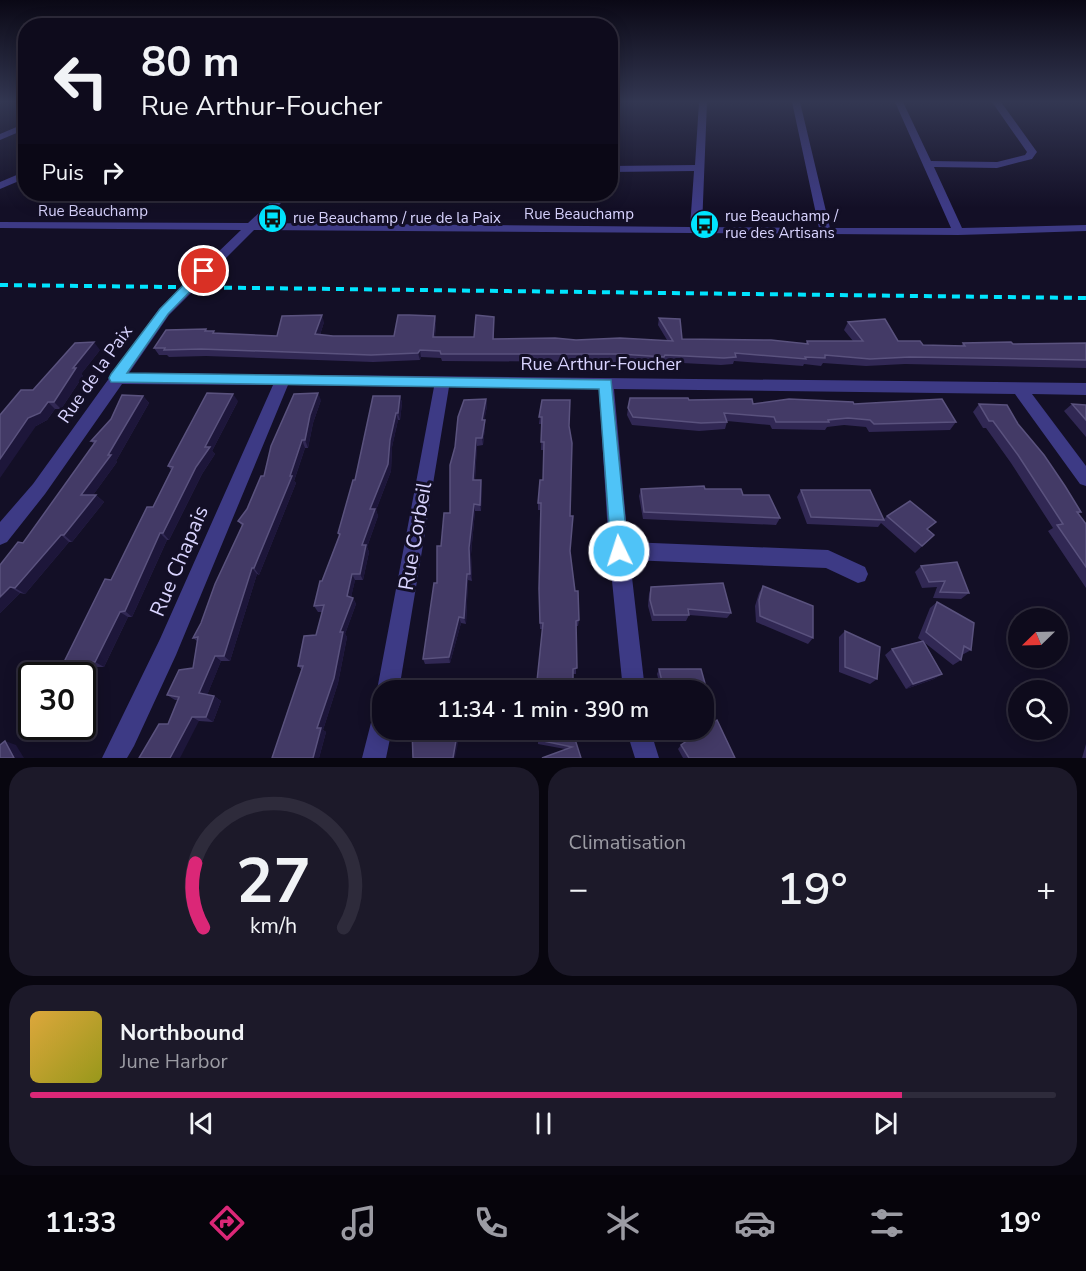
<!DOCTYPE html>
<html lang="fr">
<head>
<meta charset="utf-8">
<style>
  body { margin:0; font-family:"Nunito Sans",sans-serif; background:#1c1929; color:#f1f3f6; height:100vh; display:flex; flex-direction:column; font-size:22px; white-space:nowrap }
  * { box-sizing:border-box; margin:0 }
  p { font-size:20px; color:#9b9ba3 }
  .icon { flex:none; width:33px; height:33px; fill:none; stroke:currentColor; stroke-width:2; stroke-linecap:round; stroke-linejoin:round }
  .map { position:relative; height:758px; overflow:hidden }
  .sheet { display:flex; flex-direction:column; gap:9px; padding:9px; background:#08060f; flex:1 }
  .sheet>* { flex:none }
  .top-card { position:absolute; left:18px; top:18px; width:600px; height:183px; border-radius:24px; box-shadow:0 3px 15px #0003,0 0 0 2px #2e2b3b; background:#0e0b1c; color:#f1f3f6; overflow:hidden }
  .needle { width:39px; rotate:247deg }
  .fabs { position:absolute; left:1008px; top:608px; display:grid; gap:12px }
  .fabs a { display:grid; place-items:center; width:60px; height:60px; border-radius:50%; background:#0e0b1c; box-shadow:0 3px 15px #0003,0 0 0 2px #2e2b3b; font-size:30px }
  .speed { position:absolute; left:18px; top:662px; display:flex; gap:12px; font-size:30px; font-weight:700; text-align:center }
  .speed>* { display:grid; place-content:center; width:78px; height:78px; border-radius:50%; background:#0e0b1c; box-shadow:0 3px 15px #0003,0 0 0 2px #2e2b3b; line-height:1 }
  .speed .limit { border:3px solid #111; border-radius:9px; background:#fff; color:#111 }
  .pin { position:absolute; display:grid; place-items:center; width:51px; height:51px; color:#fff; margin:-26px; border:3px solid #fff; border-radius:50%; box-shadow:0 2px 6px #0007 }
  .me { position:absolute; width:66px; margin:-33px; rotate:356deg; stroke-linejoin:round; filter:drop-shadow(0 0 4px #0008) }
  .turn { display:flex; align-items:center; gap:21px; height:126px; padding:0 24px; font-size:27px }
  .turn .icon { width:78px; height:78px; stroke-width:2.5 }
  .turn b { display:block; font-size:42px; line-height:51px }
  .then { display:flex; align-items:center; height:57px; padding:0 24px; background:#0003; gap:12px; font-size:22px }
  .big { font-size:45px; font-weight:600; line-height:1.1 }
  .sheet .card { flex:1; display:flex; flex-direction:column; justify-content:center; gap:9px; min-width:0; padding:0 21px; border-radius:24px; background:#1c1929 }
  .sheet .dial { align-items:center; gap:0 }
  .dial svg { height:156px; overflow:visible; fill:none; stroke:#2e2b3b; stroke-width:7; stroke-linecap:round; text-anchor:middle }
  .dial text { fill:#f1f3f6; stroke:none }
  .song { display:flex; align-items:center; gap:18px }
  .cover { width:72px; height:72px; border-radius:9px; background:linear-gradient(135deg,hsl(40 70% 55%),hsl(60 70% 35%)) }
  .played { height:6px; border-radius:3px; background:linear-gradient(90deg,#db2777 85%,#2e2b3b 85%) }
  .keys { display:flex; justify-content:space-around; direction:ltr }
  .heat { display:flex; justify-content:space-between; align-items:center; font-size:33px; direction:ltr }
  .sheet .tiles { flex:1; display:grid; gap:9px; grid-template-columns:1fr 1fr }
  .card:last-child { grid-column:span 2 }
  .trip { position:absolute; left:372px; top:680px; width:342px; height:60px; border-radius:24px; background:#0e0b1c; box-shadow:0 3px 15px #0003,0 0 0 2px #2e2b3b; font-weight:600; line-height:60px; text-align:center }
  .tabs { display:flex; height:96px; justify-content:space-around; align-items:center; background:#06040b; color:#9b9ba3 }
  .tabs .icon { width:42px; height:42px }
  .tabs .active { color:#db2777 }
  .tabs b { font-size:27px; color:#f1f3f6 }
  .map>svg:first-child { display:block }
</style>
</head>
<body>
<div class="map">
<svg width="1086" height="758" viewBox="0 0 1086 758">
  <rect width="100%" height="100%" fill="#130f26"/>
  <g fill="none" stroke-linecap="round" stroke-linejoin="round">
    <g fill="#3d3a85" fill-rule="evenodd">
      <path d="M699,102H707L702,227L819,228L792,102H800L830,228H951L895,102H903L931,161L997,162L1025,155L1027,152L992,102H1001L1037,152L1032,159L997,168L934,167L962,228L1086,225V231L958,235L254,230L169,315L129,373L1086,383V395L1032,394L1086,466V486L1080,484L1015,394L614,389L628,542L828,550L865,567L868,574L865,581L858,583L826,568L630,560L645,690H623L609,551L599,389L449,387L399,690H382V699L377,690L434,387L288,385L176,655L134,746L127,758H102L160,639L273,385L122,384L45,494L7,542L0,545V522L33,484L159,309L241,230L0,228V222L248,223L279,194H290L261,223L690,227L694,171L610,172V166L695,165Z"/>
      <path d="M26,123V129L0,140V134Z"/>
      <path d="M26,171V178L0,189V182Z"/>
      <path d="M382,707V729H392L386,758H362L374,711Z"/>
      <path d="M626,729H650L659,758H635Z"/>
    </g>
    <path stroke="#00e5ff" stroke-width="4" stroke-dasharray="8 6" stroke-linecap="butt" d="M0,285L1086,298"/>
  </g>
  <g fill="#312854">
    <path d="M435,316L436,323L435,337H474L494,317V339L576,340H667L658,325L659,318L682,339L806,343L807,341H853L844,330L848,322L898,341L923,345L961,346L963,343L1013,344L1086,343V368L905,364L866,366L823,363L821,366L804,364L803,366L734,361L733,364L721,365L663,362V365L619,362L442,361L441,358L421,357L420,360L373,362L206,356L169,357L167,355H159L154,348L206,329L208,331L215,333L277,336L324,322L320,335L333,336H394Z"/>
    <path d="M100,350L81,374L83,376L61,409H55L47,420L36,426L33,390Z"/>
    <path d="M143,396L149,403L116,461L117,462L93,495H96L104,502L72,542H69L25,594L20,593L0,613V565L23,543L94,444L91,441Z"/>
    <path d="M400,396L402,403L400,420H398L392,447L391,471L376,510L378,516L367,547L369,552L363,580H355L351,597L353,598L356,604L345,634L347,637L338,683L323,730L326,732L319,758L302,670L298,666L316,635L322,612H318L314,606L322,581L339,536L338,533L355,480Z"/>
    <path d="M486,399L487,406L484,420L485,427L483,445L477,446L475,480H481L482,487L481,511H475L471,554L472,581L468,580L466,624L461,623L450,663L425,664L423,659L437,583L441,546L450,513L455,447Z"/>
    <path d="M321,400L313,423L308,448H305L294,481L296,483L259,575L257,574L230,661H221L207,695L214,696L221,701L213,722L199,721L168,724L178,700H175L167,695L193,668L197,641L193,638L201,623L242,526L238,521L247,509L264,476Z"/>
    <path d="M542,400L569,426L570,551L579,620L578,626H576V674H573L542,629H540L539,589L541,510H538V503L543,480L544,450H541L542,424H539Z"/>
    <path d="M689,400L753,404H854L956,422L950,430L869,432L866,427L844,425L827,427L825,430L772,429L770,425L727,421V422L725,429L699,431L632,425L627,415L628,408Z"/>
    <path d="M238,401L212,451L215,454L202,474L169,540H167L132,617H128L104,667H73L64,662L153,507L171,470L168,466Z"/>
    <path d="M979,404L1018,424L1081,512L1078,514L1086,524V588L1048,531L1053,528L1011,463L986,428H983L973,412Z"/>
    <path d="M1072,404L1086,405V437L1064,411Z"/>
    <path d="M641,489H705L743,495L780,518L776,525L643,519L639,496Z"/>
    <path d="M801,490L883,520L887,516L928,530L934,535L915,553L881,523L878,527L807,524L797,497Z"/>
    <path d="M921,566L969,593L961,599L933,598L937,587L922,588L915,572Z"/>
    <path d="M763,586L813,638L808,644L756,622L755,606L759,593Z"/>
    <path d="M651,587L731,613L727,618L689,615L686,621H652L648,606L649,594Z"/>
    <path d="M937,602L971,650L962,655L961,660L953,665L925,643L942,674L934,679L906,689L885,655L892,649L922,641L918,638L930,608Z"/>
    <path d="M845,631L877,679L870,684L839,672V637Z"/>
    <path d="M659,669H701L711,705L708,710H704V690H661L657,674Z"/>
    <path d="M47,726H78L75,730Z"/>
    <path d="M538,729L573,733L581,758L565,749L538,744Z"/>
    <path d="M1086,744V758H1082Z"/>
    <path d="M681,745L735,758H683L678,749Z"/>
  </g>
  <g fill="#1d163a">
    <path d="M322,315L324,322L318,341L315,334Z"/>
    <path d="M435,316L436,323L434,344L433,337Z"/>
    <path d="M94,342L100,350L81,374L83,376L61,409L54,402L73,368Z"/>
    <path d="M420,350L421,357L420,360L418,353Z"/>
    <path d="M318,393L321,400L313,423L308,448L305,440L310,415Z"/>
    <path d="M233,394L238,401L212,451L215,454L202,474L169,540L163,533L196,467L205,447Z"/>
    <path d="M143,396L149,403L116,461L117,462L88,502L81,495L108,455Z"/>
    <path d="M400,396L402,403L400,420L398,413Z"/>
    <path d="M486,399L487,406L483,428L482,420Z"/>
    <path d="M48,402L55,409L47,420L36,426L0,478V459L28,418Z"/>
    <path d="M396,413L398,420L392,447L391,471L376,510L378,516L367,547L369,552L363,580L360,574L362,545L370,509Z"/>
    <path d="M485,420V427L483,445L482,438Z"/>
    <path d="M476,438L477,446L474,487L473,480Z"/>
    <path d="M302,440L305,448L294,481L296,483L259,575L254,568L290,476Z"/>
    <path d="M481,480L482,487L481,511L480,505Z"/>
    <path d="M96,495L104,502L72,542L64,535Z"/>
    <path d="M474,504L475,511L471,554L472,581L470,574L469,548Z"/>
    <path d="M160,533L167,540L132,617L125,611Z"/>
    <path d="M61,535L69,542L25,594L15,588Z"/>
    <path d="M252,568L257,574L230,661L224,656Z"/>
    <path d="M352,574L355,580L350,602L347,596Z"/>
    <path d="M467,574L468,580L466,624L464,618Z"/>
    <path d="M10,587L20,593L0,613V597Z"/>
    <path d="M353,598L356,604L345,634L347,637L338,683L323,730L326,732L319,758H313L317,728L340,632Z"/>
    <path d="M120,612L128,617L104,667L95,662Z"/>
    <path d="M459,617L461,623L450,663L449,657Z"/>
    <path d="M215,656L221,661L206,698L199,693Z"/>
    <path d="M942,674L934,679L906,689L913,684Z"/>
    <path d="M86,687L95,692L82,716V693Z"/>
    <path d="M214,696L221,701L213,722L206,717Z"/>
    <path d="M192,717L199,721L180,758H170Z"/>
    <path d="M66,726H78L75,730Z"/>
    <path d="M458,729H460V734L455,758H453Z"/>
    <path d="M5,741L16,745L24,758H14Z"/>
  </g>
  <g fill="#433a66" stroke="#5a527e" stroke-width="1.5">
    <path d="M322,315L315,334L333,336H394L398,315H409L435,316L433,337H474L476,315L494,317L493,339L555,338L576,340L620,338L673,341L659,318L680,319L682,339L771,340L808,344L807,341H863L848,322L885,319L898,341H920L923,345L965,346L963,343L1011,342L1013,344L1086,343V360L910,357L870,359L825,355V358L805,357L806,359L735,353L736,357L724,358L665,355L664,357L620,354H441L440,351L420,350L418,353L371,355L201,349L164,350L165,348H154L166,330L206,329L205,331H214L213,333L277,336L282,316Z"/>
    <path d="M94,342L73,368H76L54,402H48L40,413L28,418L0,459V415L21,390H33L75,343Z"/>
    <path d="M207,393L233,394L205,447H210L196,467L163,533H160L125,611L120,612L95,662H64L105,579L111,580L147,507H153L173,467L168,466Z"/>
    <path d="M318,393L310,415L305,440H302L290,476H292L254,568H252L224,656H215L199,693L214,696L206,717H192L170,758H139L159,724H168L179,697L167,695L179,670L193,668L198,637L193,638L201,623L215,584L243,524L238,521L247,509L261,476H264L271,446L294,394Z"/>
    <path d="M122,395L143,396L108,455H111L81,495H96L64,535H61L15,588L10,587L0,597V565L18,542L23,543L96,441H91L111,419Z"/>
    <path d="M373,396H400L398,413H396L390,440L388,464L370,509H375L362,545H366L360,574H352L347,596L353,598L340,632H343L334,678L317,728H321L313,758H272L303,666H298L304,636L316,635L324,605L314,606L320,581H322L340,534L338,533L353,480H355Z"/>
    <path d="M630,398H688L689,400L752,399L753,404L789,399L853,402L854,404L942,399L956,422L874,424L870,420L848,418L828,420L829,422H776L774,417L724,413L727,422L701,423L633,417L628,408Z"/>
    <path d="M486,399L482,420H485L482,438H476L473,480H481L480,505L474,504L469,548L470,574H467L464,618L459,617L449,657L423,659L434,583H437V546H441L444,513H450V465L455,447L458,417L464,400Z"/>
    <path d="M542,400H570L569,426L572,443L570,516H573L570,551L575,591H578L579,620L576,621L577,668L573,669V690H537V681L543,623H540L539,589L541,503H538L540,480H543L544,442H541L542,417H539Z"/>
    <path d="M979,404L1007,405L1018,424L1044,455L1065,486L1081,512H1077L1086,524V567L1057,525L1063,524L1018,455L993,421H989Z"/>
    <path d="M1072,404L1086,405V420Z"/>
    <path d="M704,486L705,489H741L743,495H769L780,518L644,512L641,489Z"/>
    <path d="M801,490H870L884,520L811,517Z"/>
    <path d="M910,501L936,522L927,529L934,535L922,546L887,516Z"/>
    <path d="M957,562L969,593L940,592L945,581L929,582L921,566Z"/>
    <path d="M723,583L731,613L688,609L689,615H654L650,600L651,587Z"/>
    <path d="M763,586L813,606V638L760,616L759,600Z"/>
    <path d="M937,602L974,623L971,650L964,646L961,660L926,632Z"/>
    <path d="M845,631L880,647L877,679L845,667Z"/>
    <path d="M923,641L942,674L913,684L892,649Z"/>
    <path d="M659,669H701L711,705H704V690H664Z"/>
    <path d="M423,680H457V690H422Z"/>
    <path d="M32,713V721L27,720Z"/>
    <path d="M717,720L735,758H689L681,745Z"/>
    <path d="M412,729H458L453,758H413Z"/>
    <path d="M538,729H573V733L581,758H542L572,747L538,740Z"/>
    <path d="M5,741L14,758H0V745Z"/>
  </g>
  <linearGradient id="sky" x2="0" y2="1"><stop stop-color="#0a0815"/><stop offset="0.49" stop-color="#333752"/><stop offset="1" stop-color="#333752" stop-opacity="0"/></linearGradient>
  <rect width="1086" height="208" fill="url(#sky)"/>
  <path fill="#4fc3f7" stroke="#337fa1" stroke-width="1.5" d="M204,267L210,271L208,273L168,314L127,373L611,380L628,551L625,557L619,559L613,557L611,551L599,389L111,382L109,378L111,374L160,309L200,268Z"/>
  <defs>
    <symbol id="bus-disc" viewBox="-11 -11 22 22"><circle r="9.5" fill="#00e5ff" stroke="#130f26"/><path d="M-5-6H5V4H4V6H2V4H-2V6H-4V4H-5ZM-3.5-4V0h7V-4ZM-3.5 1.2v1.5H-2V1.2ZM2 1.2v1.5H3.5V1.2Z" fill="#111"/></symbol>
  </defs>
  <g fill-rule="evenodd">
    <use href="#bus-disc" x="256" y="202" width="33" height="33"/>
    <use href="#bus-disc" x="688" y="208" width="33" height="33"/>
  </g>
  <g text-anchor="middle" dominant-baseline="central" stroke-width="6" stroke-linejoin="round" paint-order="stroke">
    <g font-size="15" fill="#d9d4ff" stroke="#130f26">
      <text x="93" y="211">Rue Beauchamp</text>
      <text x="579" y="214">Rue Beauchamp</text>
    </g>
    <g font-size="15" fill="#d9d4ff" stroke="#130f26" text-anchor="start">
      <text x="725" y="216">rue Beauchamp /<tspan x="725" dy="17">rue des Artisans</tspan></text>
      <text x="293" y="218">rue Beauchamp / rue de la Paix</text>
    </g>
    <g font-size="18" fill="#d9d4ff" stroke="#130f26">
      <text x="601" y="364">Rue Arthur-Foucher</text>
      <text transform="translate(95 374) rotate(-55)">Rue de la Paix</text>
    </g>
    <g font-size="21" fill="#d9d4ff" stroke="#130f26">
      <text transform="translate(415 536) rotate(-80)">Rue Corbeil</text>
      <text transform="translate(179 561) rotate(-67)">Rue Chapais</text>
    </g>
  </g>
</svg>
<div class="fabs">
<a><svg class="needle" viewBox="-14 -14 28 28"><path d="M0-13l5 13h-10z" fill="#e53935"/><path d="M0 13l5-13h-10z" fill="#9b9ba3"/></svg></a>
<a><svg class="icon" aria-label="search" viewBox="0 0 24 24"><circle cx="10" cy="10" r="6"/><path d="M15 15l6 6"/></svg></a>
</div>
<div class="speed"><div class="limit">30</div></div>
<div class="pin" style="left:204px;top:271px;background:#d93025"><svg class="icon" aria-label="arrive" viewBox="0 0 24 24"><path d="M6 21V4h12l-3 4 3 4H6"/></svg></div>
<svg class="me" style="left:619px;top:551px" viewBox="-20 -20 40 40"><circle r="17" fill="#4fc3f7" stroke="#fff" stroke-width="3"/><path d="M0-11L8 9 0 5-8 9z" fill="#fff"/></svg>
<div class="trip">11:34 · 1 min · 390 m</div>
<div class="top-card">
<div class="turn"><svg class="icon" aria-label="left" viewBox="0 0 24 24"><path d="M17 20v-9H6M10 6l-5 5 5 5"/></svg><div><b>80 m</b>Rue Arthur-Foucher</div></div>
<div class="then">Puis<svg class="icon" aria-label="right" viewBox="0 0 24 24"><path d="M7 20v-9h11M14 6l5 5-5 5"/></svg></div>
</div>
</div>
<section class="sheet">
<div class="tiles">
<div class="card dial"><svg viewBox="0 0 100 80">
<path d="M14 69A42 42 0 1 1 86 69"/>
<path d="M14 69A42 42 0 0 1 10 36" stroke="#db2777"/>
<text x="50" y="56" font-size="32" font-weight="700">27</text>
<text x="50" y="72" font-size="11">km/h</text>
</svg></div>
<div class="card"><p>Climatisation</p>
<div class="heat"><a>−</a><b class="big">19°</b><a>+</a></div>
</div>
<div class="card">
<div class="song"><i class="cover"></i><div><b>Northbound</b><p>June Harbor</p></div></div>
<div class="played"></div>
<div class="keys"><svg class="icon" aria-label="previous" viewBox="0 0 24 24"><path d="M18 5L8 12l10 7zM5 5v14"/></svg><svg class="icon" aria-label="pause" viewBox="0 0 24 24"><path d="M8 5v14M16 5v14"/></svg><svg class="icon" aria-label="next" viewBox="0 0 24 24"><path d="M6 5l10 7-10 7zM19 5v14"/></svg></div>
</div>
</div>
</section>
<nav class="tabs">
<b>11:33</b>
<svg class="icon active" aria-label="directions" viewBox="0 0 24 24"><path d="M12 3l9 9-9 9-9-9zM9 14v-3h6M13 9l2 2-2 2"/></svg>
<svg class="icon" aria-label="music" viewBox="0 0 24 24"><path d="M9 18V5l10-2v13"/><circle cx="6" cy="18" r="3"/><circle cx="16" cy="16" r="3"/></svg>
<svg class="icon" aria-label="phone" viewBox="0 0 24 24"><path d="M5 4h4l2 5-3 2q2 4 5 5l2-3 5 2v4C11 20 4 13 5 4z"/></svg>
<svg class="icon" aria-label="climate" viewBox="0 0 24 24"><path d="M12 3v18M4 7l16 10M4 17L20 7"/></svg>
<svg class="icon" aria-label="car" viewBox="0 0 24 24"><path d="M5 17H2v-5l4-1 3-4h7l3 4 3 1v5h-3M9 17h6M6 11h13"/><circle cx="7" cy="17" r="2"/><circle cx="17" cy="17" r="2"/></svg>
<svg class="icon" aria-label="filters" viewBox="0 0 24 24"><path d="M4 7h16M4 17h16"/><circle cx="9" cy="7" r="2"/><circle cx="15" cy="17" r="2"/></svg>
<b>19°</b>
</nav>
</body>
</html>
